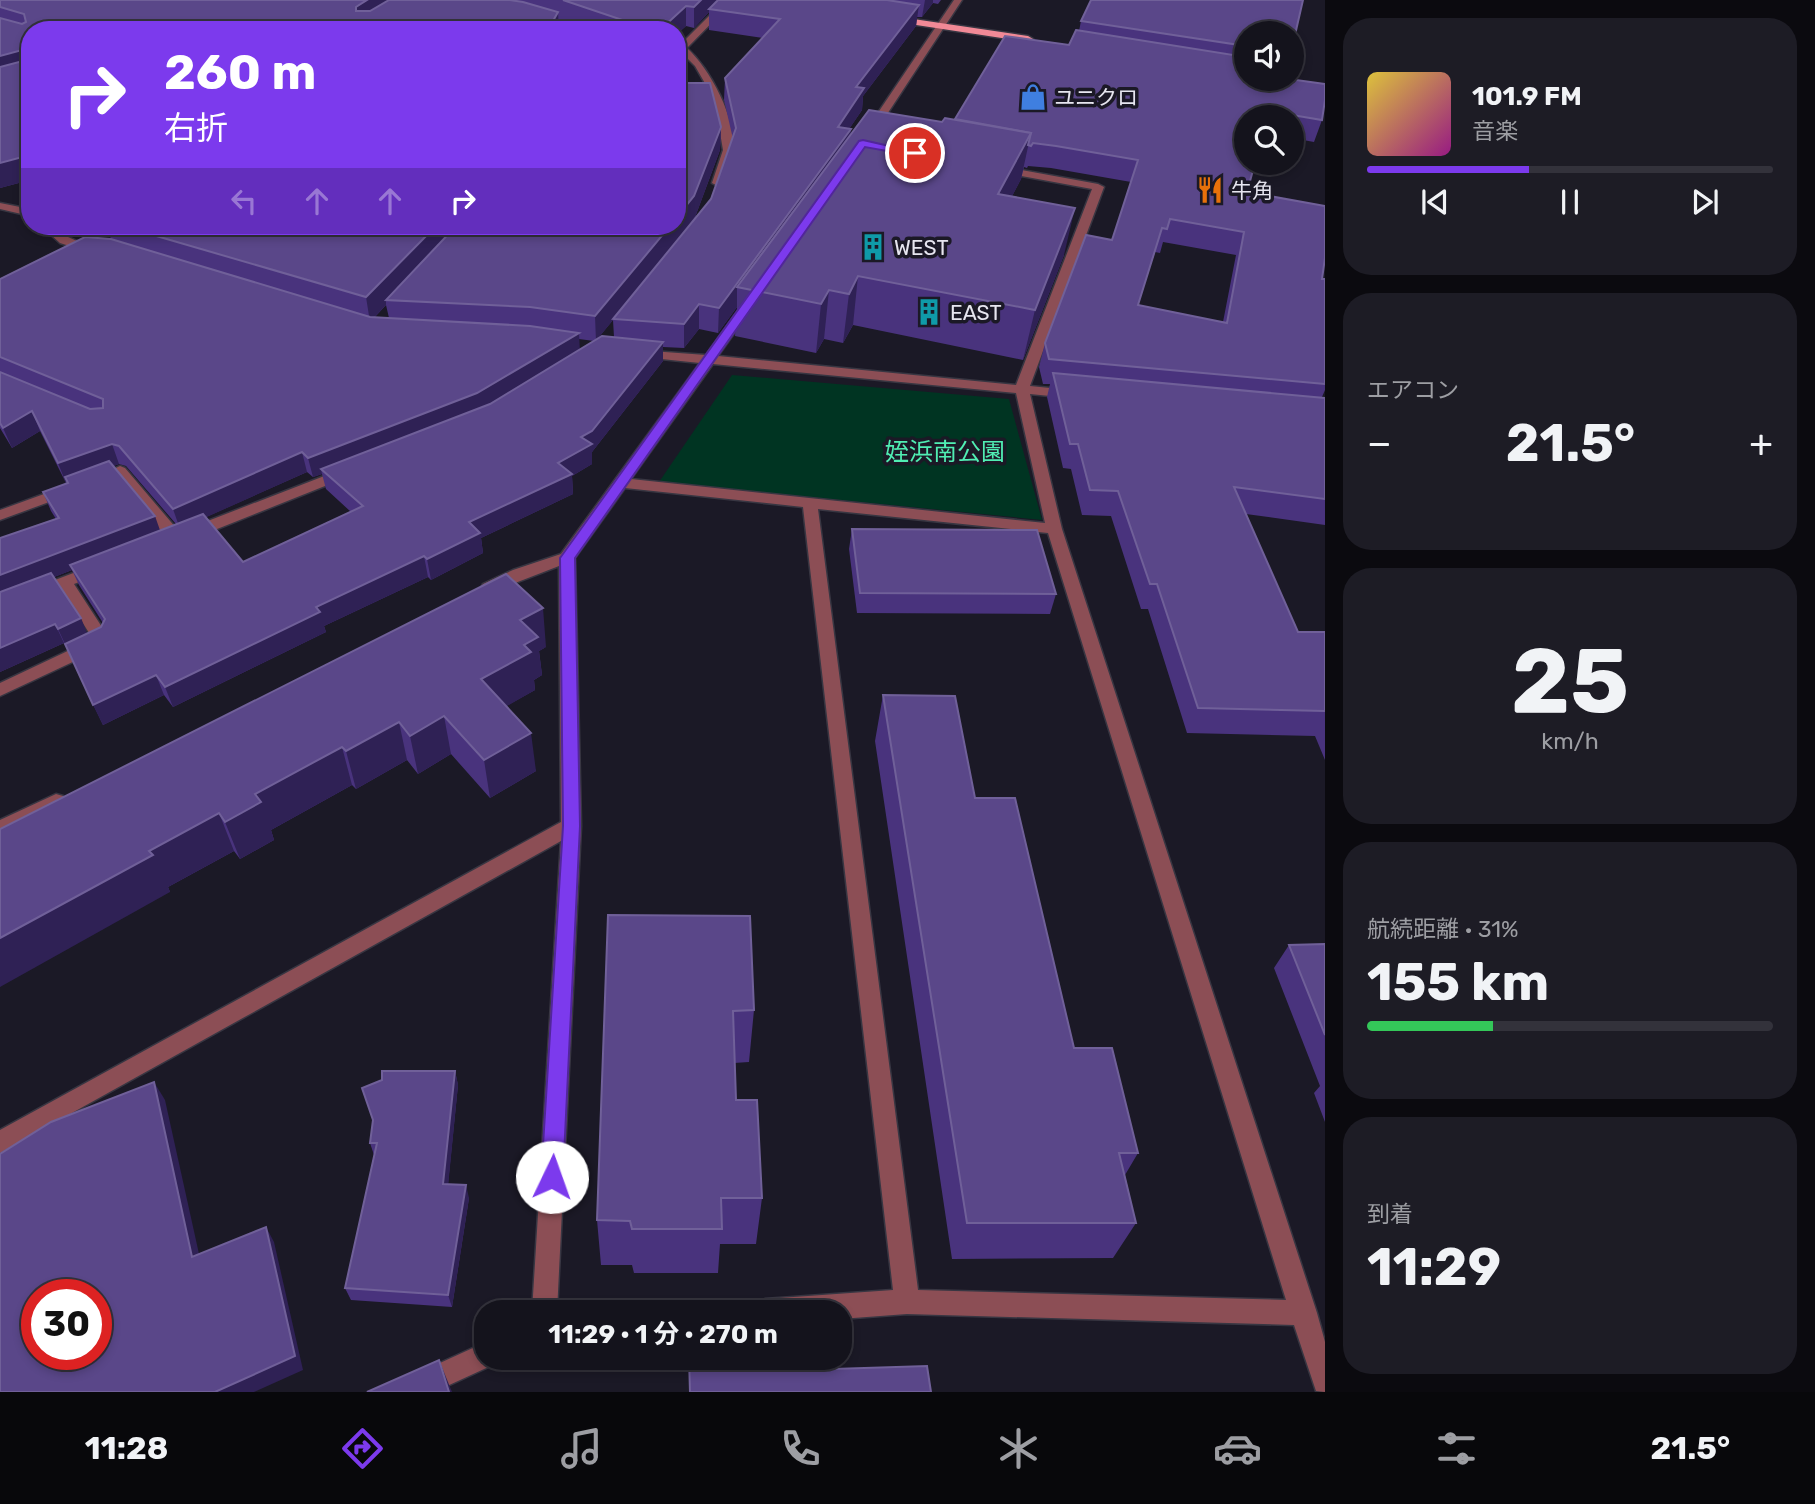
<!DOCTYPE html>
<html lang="ja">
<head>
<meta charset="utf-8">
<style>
  body { margin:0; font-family:Rubik,"Noto Sans JP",sans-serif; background:#1d1c25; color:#f1f3f6; height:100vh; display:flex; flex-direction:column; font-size:26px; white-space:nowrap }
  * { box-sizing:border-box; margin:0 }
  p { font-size:23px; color:#9d9ea3 }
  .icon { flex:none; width:38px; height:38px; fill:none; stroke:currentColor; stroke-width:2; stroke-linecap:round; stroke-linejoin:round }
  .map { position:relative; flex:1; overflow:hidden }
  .side { display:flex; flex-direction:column; gap:18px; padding:18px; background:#0b0a0f; width:490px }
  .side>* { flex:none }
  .guide { position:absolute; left:21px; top:21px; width:665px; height:214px; border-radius:28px; box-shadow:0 4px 10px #0003,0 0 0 2px #33323b; background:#7c3aed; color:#fff; overflow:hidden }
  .fabs { position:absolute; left:1234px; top:21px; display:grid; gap:14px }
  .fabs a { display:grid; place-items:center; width:70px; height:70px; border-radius:50%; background:#14131c; box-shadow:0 4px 10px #0003,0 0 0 2px #33323b; font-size:35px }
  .speed { position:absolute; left:21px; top:1279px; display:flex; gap:14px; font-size:35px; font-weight:700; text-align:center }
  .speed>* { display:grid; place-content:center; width:91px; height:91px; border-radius:50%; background:#14131c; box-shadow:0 4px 10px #0003,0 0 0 2px #33323b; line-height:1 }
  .speed .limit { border:10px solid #d22; background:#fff; color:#111 }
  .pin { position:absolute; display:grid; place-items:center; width:60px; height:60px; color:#fff; margin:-30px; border:4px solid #fff; border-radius:50%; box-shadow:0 2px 7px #0007 }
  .me { position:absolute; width:77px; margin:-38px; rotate:3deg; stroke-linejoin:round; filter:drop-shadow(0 0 5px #0008) }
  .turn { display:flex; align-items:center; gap:24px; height:147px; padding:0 28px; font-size:32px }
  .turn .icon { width:91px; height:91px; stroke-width:2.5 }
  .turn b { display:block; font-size:49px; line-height:60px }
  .lanes { display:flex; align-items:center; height:66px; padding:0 28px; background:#0003; justify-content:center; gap:35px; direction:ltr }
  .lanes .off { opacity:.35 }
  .big { font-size:52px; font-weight:700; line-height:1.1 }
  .side .card { flex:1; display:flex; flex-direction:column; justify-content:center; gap:10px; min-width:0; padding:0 24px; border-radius:28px; background:#1d1c25 }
  .side .dial { align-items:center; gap:0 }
  .dial b { font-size:91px; line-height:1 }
  .song { display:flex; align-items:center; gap:21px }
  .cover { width:84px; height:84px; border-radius:10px; background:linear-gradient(135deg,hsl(50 70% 55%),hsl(310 70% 35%)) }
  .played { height:7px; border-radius:4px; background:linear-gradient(90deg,#7c3aed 40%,#33323b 40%) }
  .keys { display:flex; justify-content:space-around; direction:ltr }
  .heat { display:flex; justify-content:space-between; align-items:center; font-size:38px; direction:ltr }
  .charge { height:10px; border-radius:5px; background:linear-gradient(90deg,#34c759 31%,#33323b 0) }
  .trip { position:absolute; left:474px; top:1300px; width:378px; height:70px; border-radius:28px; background:#14131c; box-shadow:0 4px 10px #0003,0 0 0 2px #33323b; font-weight:700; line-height:70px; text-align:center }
  .menu { display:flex; height:112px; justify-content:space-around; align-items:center; background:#08080b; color:#9d9ea3 }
  .menu .icon { width:49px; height:49px }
  .menu .selected { color:#7c3aed }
  .menu b { font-size:32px; color:#f1f3f6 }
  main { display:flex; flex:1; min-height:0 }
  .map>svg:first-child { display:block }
</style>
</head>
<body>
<main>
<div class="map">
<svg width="1325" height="1392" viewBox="0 0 1325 1392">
  <rect width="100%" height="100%" fill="#1b1926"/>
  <path fill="#003422" d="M732,375L1009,399L1042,520L659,482Z"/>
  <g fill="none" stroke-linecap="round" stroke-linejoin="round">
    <defs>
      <g id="minor">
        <path d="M725,0H734L687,48C710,69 737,119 733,151C732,162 727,173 724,183L718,186L712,183L723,150L718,121L706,85L695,66L677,48Z"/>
        <path d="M954,0H962L876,131H868L867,129Z"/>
        <path d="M537,17L573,28L574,30H559L534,22V18Z"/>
        <path d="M999,166L1098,184L1104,187L1030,386L1070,390L1077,394L1070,398L1030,394L1062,529L1317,1313L1325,1342V1392L1316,1391L1294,1325L907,1314L840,1319V1312H753L756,1303L765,1299L893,1290L803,507L625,488L575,558L581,826L557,1312H532L561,841L0,1153V1130L561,822L559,566L489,593L481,588L483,584L513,570L561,554L700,363L642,357L637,356V350L706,355L745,301L749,300L755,304L718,356L1016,385L1092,189L995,171L993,169ZM713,364L1016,393L1045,523L631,479ZM818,509L1048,533L1286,1300L918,1290Z"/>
        <path d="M0,203L30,209V216L0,209Z"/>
        <path d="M41,226H54L68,237L95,249L88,254H80L79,249L60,243Z"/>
        <path d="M120,466L125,468L182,535L184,539L182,543H170L117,477L95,486L88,481Z"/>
        <path d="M345,468L350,470L352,473L350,476L197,537H187L184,533L187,529Z"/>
        <path d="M66,486L73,491L71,494L0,520V510Z"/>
        <path d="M97,564L105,569L103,573L74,584L111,641L109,645L0,696V683L93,639L61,589L0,613V601Z"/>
        <path d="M56,794L63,796L65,801L63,806L0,837V820Z"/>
        <path d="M486,1342V1358H498L495,1364L434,1392H392L396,1383Z"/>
      </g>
      <path id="major" d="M893,16L1028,36L1033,39L1028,42L890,21V17Z"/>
    </defs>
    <use href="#minor" stroke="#383642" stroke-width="3"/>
    <use href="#major" stroke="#383642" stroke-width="3"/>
    <use href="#minor" fill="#8c4e55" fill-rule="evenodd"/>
    <use href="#major" fill="#f18996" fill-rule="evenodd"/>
  </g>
  <g fill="#49337d" fill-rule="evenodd">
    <path d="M0,0H941L938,4L933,3L922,17H917L916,26L863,96L862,110L849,129H851L850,134L942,122L955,119L1069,45L1079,31L1081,21L1246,33V79L1322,120L1314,142L1292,138V117H1246L1247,192L1322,279H1325V390L1322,397L1325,398V525L1246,514L1298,632H1325V760L1315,736L1187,733L1148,609H1141L1111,516L1082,515L1071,469L1063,468L1047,397L1050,384H1043L1039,367L1045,343L1112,240L1131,182L1051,168L1028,166L1027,168L1024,167L1021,179L1012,196L1064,255L1023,360L853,325L843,343L824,339L816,353L735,336L737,307L718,333L699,329L684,348L663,347V361L592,452V464L572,476L573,494L481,538L483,553L431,580L428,577L324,626L326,632L173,707L164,695L103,725L64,643L0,672V538L56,519L51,511L43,492L68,483H66L40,431L12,448L0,428V279L111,239L108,230L94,226H677L721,127L720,150L694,220L637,290L711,199L733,139L724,100L725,78L763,38L709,30V12L694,28L686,26L677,34V30H591L559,19V30H30V180L0,188ZM1163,242L1236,255L1223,322L1138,305L1155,252L1160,253ZM386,305L389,318H374ZM613,320L614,337L598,338ZM579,339L594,341L579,350ZM119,464L126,466L176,524L160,530L113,466ZM307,472L313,477L322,474L326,489L351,512L243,562L206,517ZM72,570L79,585L103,623L101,627L87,634L54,577Z"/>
    <path d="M852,529L1056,594L1050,614L857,613L849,549Z"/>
    <path d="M546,647L539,651L542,675L534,680L535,690L506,706L536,771L490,798L451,754L418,774L407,760L356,789L352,785L271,830L274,840L240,859L234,851L168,887L170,892L0,829Z"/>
    <path d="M883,695L975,798L1074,1048L1138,1153L1125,1175L1136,1223L1113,1258L952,1259L875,741Z"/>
    <path d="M608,915L754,1010L749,1062L734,1063L736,1100L762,1198L756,1244H720L718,1273H634L632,1265H601L597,1220Z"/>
    <path d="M1325,944V1122L1314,1093L1320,1086L1274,968L1289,945Z"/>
    <path d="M455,1071L458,1085L448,1184L469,1198L452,1307L351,1300L345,1288L374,1155L370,1143Z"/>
  </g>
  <g fill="#2f2155">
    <path d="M367,0H402L359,30L356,11V7Z"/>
    <path d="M701,0H721L709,9V12L694,28V7Z"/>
    <path d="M925,0H933V3L922,17Z"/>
    <path d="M919,5L916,26L863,96L862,110L835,150L838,127L856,87Z"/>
    <path d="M686,6V26L677,34V30H660Z"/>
    <path d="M558,12L559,30H548Z"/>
    <path d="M22,50L29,71L0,80V56Z"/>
    <path d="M721,127L720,150L694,220L596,341L595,316L670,226H677V217Z"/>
    <path d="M851,129L848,152L737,287V307L718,333L719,308Z"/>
    <path d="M1031,133L1021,179L989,241L998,194Z"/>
    <path d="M30,155V180L0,188V163Z"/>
    <path d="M1075,208L1064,255L1023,360L1035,310Z"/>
    <path d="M436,226H462L386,300V305L370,322L366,297Z"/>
    <path d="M858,276L853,325L843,343L849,294Z"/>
    <path d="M829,290L824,339L816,353L821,304Z"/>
    <path d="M699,304V329L684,348V324Z"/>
    <path d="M579,333L580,352L480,413L321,469L322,474L313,477L308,458Z"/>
    <path d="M663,342V361L592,452V464L572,476L573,494L481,538L483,553L431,580L427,559L469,522L558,463Z"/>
    <path d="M32,411L40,431L12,448L3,428Z"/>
    <path d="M112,444L119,464L66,483L58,463Z"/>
    <path d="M302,452L307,472L180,529L173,509Z"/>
    <path d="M155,516L162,536L70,565L72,570L0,598V575Z"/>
    <path d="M424,556L428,577L324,626L326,632L173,707L165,687L316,607Z"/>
    <path d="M543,608L546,647L539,651L542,675L534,680L535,690L486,718L481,679L520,620Z"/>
    <path d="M81,618L89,638L67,648L58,629Z"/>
    <path d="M55,624L64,643L0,672V648Z"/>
    <path d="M156,675L164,695L103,725L93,705Z"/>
    <path d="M444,716L451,754L418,774L410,736Z"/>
    <path d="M399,722L407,760L356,789L346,751Z"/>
    <path d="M531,733L536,771L490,798L484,760Z"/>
    <path d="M342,747L352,785L271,830L274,840L240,859L225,822L255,794Z"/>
    <path d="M219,813L234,851L168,887L170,892L0,987V938L149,851Z"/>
    <path d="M455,1071L458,1085L447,1197L443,1184Z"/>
    <path d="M154,1082L165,1100L203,1272L192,1257Z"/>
    <path d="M466,1185L469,1198L452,1307L448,1295Z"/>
    <path d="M266,1227L274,1242L303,1370L254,1392H215Z"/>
    <path d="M439,1360L452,1392H449Z"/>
  </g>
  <g fill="#5a4789" stroke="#706099" stroke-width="2" fill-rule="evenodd">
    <path d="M0,0H367L356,7V11H370L389,0H510L523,2L558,12L548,30H30V155L0,163V67L23,61L25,52L22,50L0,56V18L22,24L26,22L24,14L0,7Z"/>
    <path d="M563,0H701L694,7L686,6L660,30H652Z"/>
    <path d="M718,0H887L919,5L856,87L864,88L838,127L851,129L719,308L699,304L684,324L613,319L711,199L736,128L725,78L780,19L709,9Z"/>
    <path d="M1091,0H1303L1292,48V33H1246V46L1081,21Z"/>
    <path d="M1076,30L1246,57V79H1289L1325,84V100L1322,120L1268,111L1266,117H1246V163H1255L1247,192L1325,206V258L1322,279H1325V384L1049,359L1045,343L1086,235L1112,240L1138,160L1056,146L1033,143L1031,146L1028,145L1031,133L955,119L1005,36L1069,45ZM1170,219L1244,232L1227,323L1138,305L1162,228L1167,229Z"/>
    <path d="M677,83H710L721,127L694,196L677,217Z"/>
    <path d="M869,110L942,122L945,118L1031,133L998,194L1075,208L1035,310L858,276L849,294L829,290L821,304L737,287Z"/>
    <path d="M122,226H436L366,297Z"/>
    <path d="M456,226H670L595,316L530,307L386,300Z"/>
    <path d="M85,237L111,239L370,317L530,326L579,333L477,393L308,458L302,452L173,509L119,446L112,444L58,463L32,411L3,428L0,423V372L90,409L103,408V399L0,357V279Z"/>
    <path d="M602,336L663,342L592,431L581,437L592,444L558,463L572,474L469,522L480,533L427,559L424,556L316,607L320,612L165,687L156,675L93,705L65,644L101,627L105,619L70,565L203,514L243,562L363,506L321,469L490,404Z"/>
    <path d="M1053,373L1325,398V499L1234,487L1298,632H1325V711L1198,708L1157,584H1150L1118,491L1090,490L1078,444H1070Z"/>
    <path d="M109,461L155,516L0,575V538L59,518L43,492L68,483L65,477Z"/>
    <path d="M852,529L1037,530L1056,594L860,593Z"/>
    <path d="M51,573L81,618L58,629L55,624L0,648V592Z"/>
    <path d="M506,574L543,608L520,620L538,637L524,645L531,652L481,679L531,733L484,760L444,716L410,736L399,722L346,751L342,747L255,794L261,802L225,822L219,813L149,851L153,855L0,938V829Z"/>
    <path d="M883,695L955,696L975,798H1015L1074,1048H1112L1138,1153H1119L1136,1223H967Z"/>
    <path d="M608,915L750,916L754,1010L733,1011L736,1100H757L762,1198H721L722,1229H632L630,1221L597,1220Z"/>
    <path d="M1325,944V1035L1289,945Z"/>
    <path d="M382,1071H455L443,1184L466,1185L448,1295L345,1288L377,1143H370L373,1120L362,1088L382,1080Z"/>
    <path d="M154,1082L192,1257L266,1227L295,1356L215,1392H0V1154L51,1122ZM37,1295H96V1354H37Z"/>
    <path d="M689,1358H800L801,1370L927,1366L931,1392H690Z"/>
    <path d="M439,1360L449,1392H367Z"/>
  </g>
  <path fill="#7c3aed" stroke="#51269a" stroke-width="2" d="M863,140L920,153L915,156L865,147L575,558L580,826L563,1177L559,1185L552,1188L544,1185L541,1177L563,826L560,558L859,141Z"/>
  <defs>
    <symbol id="shop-bare" viewBox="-9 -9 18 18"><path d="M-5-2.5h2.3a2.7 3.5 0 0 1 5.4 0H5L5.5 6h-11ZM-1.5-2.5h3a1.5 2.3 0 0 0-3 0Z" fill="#3f7fe0" stroke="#1b1926" stroke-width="2.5" paint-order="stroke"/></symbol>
    <symbol id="restaurant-bare" viewBox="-9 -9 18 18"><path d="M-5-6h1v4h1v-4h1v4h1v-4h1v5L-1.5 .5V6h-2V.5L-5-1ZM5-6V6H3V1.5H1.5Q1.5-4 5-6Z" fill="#e8710a" stroke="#1b1926" stroke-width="2.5" paint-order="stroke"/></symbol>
    <symbol id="building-bare" viewBox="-9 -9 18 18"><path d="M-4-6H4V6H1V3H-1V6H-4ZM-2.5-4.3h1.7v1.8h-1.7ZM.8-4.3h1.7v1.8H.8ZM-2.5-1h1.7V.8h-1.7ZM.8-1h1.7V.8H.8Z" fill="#0f9aa8" stroke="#1b1926" stroke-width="2.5" paint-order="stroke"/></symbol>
  </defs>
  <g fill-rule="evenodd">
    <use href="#shop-bare" x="1014" y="78" width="38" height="38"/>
    <use href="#restaurant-bare" x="1191" y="171" width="38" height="38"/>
    <use href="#building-bare" x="854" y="228" width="38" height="38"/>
    <use href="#building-bare" x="910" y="293" width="38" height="38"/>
  </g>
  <g text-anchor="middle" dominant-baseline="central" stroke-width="7" stroke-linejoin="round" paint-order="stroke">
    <g font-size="21" fill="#e7e6f0" stroke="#1b1926" text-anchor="start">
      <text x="1054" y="97">ユニクロ</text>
      <text x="1231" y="190">牛角</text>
      <text x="894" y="247">WEST</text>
      <text x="950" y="312">EAST</text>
    </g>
    <g font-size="24" fill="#50eeb3" stroke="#1b1926">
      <text x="945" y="452">姪浜南公園</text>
    </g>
  </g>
</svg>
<div class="fabs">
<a><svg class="icon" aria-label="sound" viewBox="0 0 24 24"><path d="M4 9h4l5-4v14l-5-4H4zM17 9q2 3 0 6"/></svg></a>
<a><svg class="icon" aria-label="search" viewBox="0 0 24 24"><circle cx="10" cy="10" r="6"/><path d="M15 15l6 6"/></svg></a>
</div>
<div class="speed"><div class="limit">30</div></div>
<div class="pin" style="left:915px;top:153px;background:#d93025"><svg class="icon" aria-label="arrive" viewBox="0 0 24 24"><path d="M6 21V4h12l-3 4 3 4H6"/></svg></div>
<svg class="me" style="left:552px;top:1177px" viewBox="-20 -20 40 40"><circle r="19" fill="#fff"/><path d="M0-13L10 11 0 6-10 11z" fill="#7c3aed"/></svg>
<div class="trip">11:29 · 1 分 · 270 m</div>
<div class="guide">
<div class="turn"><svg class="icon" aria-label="right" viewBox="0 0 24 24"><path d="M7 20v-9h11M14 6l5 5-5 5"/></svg><div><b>260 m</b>右折</div></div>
<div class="lanes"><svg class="icon off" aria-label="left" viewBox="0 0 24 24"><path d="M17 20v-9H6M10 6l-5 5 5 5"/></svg><svg class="icon off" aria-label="ahead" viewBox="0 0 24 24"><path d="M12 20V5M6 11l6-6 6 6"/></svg><svg class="icon off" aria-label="ahead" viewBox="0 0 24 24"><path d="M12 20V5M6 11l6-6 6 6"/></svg><svg class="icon" aria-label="right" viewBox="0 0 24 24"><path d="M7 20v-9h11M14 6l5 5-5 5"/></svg></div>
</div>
</div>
<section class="side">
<div class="card">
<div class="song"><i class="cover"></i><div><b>101.9 FM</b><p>音楽</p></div></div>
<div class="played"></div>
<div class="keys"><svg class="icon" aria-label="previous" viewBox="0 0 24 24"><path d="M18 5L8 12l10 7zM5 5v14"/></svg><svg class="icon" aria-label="pause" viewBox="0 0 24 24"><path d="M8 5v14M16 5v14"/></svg><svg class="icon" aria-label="next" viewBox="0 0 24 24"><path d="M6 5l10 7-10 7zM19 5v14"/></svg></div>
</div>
<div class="card"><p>エアコン</p>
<div class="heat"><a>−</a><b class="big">21.5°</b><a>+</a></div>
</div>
<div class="card dial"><b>25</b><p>km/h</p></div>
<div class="card"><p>航続距離 · 31%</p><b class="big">155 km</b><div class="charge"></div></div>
<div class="card"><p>到着</p><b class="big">11:29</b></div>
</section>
</main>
<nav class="menu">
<b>11:28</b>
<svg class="icon selected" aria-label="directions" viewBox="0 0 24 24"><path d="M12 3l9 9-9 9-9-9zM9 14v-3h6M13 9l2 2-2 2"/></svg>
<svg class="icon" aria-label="music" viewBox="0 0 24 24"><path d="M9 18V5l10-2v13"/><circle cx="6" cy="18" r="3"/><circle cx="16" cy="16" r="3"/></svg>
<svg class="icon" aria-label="phone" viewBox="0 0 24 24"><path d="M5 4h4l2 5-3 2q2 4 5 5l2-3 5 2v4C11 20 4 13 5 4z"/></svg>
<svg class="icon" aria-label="climate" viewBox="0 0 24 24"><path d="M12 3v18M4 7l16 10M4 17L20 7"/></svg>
<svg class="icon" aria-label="car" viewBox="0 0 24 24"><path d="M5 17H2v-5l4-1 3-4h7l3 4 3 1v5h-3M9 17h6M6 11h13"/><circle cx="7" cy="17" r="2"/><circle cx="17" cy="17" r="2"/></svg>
<svg class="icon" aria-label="filters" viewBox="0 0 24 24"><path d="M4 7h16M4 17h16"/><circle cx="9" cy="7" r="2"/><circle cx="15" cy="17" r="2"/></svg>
<b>21.5°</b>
</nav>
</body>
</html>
